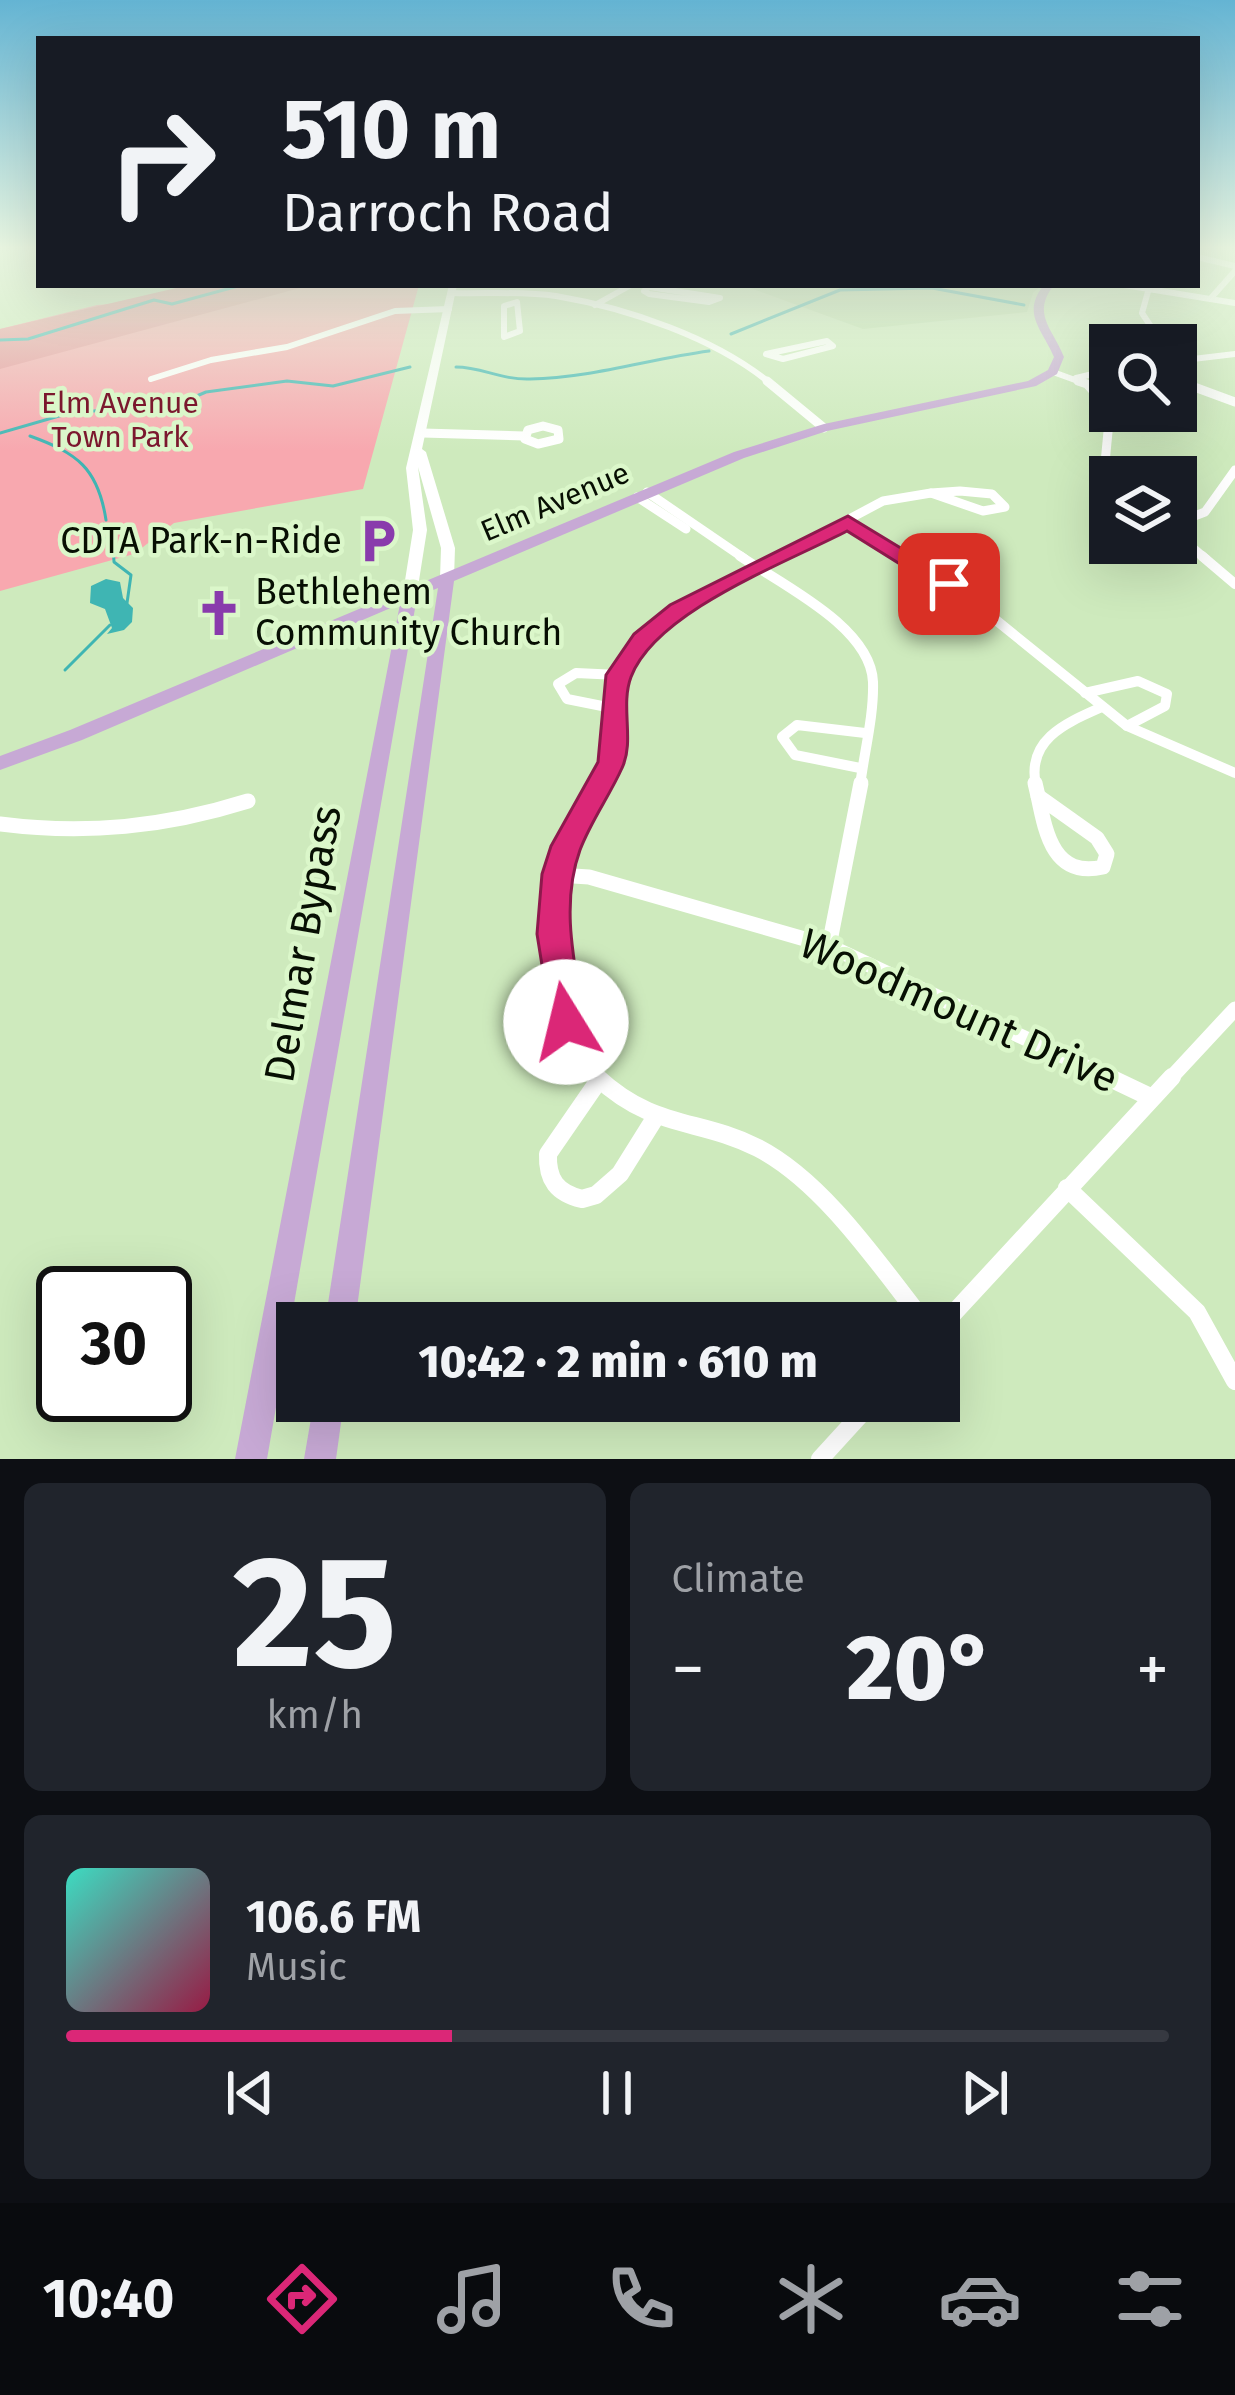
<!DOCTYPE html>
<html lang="en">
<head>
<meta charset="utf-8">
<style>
  body { margin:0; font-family:"Fira Sans",sans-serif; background:#20242c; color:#f1f3f6; height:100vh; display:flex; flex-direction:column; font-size:45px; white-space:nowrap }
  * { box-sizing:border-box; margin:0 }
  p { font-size:39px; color:#9ea1a6 }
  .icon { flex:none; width:66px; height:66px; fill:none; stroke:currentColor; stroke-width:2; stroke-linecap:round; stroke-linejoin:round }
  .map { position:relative; height:1459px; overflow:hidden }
  .sheet { display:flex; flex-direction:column; gap:24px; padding:24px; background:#0d0f14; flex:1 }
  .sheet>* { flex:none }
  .banner { position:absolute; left:36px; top:36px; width:1164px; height:252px; border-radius:0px; box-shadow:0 12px 48px #0002; background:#171b24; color:#f1f3f6; overflow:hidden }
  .buttons { position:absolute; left:1089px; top:324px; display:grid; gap:24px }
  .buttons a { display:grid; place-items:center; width:108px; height:108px; border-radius:0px; background:#171b24; box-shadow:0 12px 48px #0002; font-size:60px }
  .speed { position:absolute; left:36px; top:1266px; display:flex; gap:24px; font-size:60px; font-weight:700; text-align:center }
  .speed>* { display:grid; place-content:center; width:156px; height:156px; border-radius:50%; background:#171b24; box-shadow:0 12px 48px #0002; line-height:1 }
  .speed .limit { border:6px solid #111; border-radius:18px; background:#fff; color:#111 }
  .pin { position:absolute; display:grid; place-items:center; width:102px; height:102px; color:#fff; margin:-51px; border-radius:24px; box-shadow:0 6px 18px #0006 }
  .me { position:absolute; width:132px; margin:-66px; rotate:351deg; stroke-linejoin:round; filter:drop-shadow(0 0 9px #0008) }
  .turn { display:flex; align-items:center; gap:42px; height:252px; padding:0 48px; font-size:54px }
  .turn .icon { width:156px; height:156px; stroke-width:2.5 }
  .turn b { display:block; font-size:84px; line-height:102px }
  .big { font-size:90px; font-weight:800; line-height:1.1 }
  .sheet .card { flex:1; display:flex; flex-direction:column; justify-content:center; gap:18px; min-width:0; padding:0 42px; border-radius:18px; background:#20242c }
  .sheet .dial { align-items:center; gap:0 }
  .dial b { font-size:156px; line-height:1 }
  .song { display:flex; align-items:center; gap:36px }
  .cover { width:144px; height:144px; border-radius:18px; background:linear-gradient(135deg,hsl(170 70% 55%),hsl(340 70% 35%)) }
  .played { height:12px; border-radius:6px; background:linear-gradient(90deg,#db2777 35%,#363941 35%) }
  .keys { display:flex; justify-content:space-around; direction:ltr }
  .heat { display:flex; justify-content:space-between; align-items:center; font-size:66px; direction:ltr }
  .sheet .tiles { flex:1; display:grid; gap:24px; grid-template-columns:1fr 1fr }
  .card:last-child { grid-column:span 2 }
  .trip { position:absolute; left:276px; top:1302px; width:684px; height:120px; border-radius:0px; background:#171b24; box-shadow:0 12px 48px #0002; font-weight:800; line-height:120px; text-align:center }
  .tabs { display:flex; height:192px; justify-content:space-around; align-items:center; background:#090b0e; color:#9ea1a6 }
  .tabs .icon { width:84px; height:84px }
  .tabs .on { color:#db2777 }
  .tabs b { font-size:54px; color:#f1f3f6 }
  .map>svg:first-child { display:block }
</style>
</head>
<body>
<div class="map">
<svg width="1235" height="1459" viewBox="0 0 1235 1459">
  <rect width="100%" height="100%" fill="#ceeabd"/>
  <path fill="#c0e0ae" d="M742,285H1042L1033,293L1027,312L863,329Z"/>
  <path fill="#f8a8af" d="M272,285H419L363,489L174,523L134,554L0,591V329L97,305L247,294Z"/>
  <path fill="#ea959d" d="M189,285H311L0,369V329Z"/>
  <path fill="#3fb5b3" d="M106,579L120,582L123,598L133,608L132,622L124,630L107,634L112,628L105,609L90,603L91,586Z"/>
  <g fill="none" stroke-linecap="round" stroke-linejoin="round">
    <g stroke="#3fb5b3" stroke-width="3">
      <path d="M731,334L840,290L932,288L1024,305"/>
      <path d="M0,340L28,339L154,300L172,304L242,285"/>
      <path d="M456,367C482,367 501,380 530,379C591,378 649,359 709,351"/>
      <path d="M185,401L206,392L287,381L333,386L410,367"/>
      <path d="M0,433L66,414L177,402"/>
      <path d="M30,436C77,453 98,468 106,520"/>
      <path d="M104,524L99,535L113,543L114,562L131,575L127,603"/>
      <path d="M65,670L110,625"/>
    </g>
    <g stroke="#fff" stroke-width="6">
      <path d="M1197,257L1235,266"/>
      <path d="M1124,285L1235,303"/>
      <path d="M649,287L720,298L709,302L649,294L644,291Z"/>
      <path d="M1149,288L1142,313L1163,345"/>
      <path d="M452,293C486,294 522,291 556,296C627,308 716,338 771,384"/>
      <path d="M1211,298L1235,271"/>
      <path d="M517,302L520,331L504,337V306Z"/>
      <path d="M595,305L631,285"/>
      <path d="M827,341L833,346L783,359L766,354Z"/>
      <path d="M1176,361L1235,354"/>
      <path d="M1053,372L1086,384"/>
      <path d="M1076,378L1110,370"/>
      <path d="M151,379L211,360L287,347L395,311L449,309"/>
      <path d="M1176,380L1186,384"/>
    </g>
    <g stroke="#fff" stroke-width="9">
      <path d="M767,381L824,428"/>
      <path d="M1078,381L1087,384L1110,410"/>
      <path d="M1178,381L1235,402"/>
      <path d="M1110,411L1105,463L1110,481"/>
      <path d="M543,426L558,430L559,439L538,444L525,439L528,430Z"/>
      <path d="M423,433L524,436"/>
      <path d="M960,491L992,494L1005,507L983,511L931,493Z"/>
      <path d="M647,492L745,559"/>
      <path d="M637,497L686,529"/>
      <path d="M848,522L911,559"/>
      <path d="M1176,523L1205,512L1235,470"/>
      <path d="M1176,534L1206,559"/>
      <path d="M774,559L883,501L931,493"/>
    </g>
    <g stroke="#fff" stroke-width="10">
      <path d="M740,556C782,585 871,627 873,682C874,716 864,753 860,786"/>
      <path d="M906,556L976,604L1127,726L1235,773"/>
      <path d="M1202,556L1235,584"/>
      <path d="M1085,693L1138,681L1167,694L1165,706L1127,726"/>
      <path d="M612,708L567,699L558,684L576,673L619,675"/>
      <path d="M860,768L795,755L782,737L797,725L865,733"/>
      <path d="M599,786C619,750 608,726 616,687C631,617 723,586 779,556"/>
      <path d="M1036,786C1026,739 1066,723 1102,707"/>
    </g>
    <g stroke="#fff" stroke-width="15">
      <path d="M1035,783L1038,796"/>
      <path d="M1038,796L1097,838L1107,854L1103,867C1054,878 1046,835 1038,796Z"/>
      <path d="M0,824C86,835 165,827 248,801"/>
      <path d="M558,875L589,877L829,946L1114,1080"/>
      <path d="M829,946L861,783"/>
      <path d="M599,1080L566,1022L554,906L566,846L600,783"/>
      <path d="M1169,1080L1235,1009"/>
    </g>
    <g stroke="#fff" stroke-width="18">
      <path d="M597,1077C654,1130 699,1118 758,1148C824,1182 880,1266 925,1323"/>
      <path d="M1108,1077L1150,1097"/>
      <path d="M599,1080L548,1154C547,1180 557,1193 582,1199L596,1195L620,1174L655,1118"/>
      <path d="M1067,1188L1197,1312L1235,1381"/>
      <path d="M939,1329L1172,1077"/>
      <path d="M820,1459L873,1401"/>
    </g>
    <path fill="#fff" fill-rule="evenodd" d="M449,285H457L422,449L426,452L455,548L454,578L447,582L440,578L441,548L418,467L427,530L417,593L410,597L403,593L413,530L406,468Z"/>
    <g fill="#c7a9d5" fill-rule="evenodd">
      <path d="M1044,285H1054C1031,314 1053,329 1064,357L1057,374L1036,386L827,431L744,458L454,581L355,1323H325L438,588L417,597L267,1459H235L400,604L82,740L0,770V756L70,730L734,452L824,424L1028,381L1048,370L1054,357C1042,329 1021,313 1044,285Z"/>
      <path d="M314,1401H344L336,1459H304Z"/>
    </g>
  </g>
  <linearGradient id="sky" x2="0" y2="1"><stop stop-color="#64b4d3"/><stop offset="0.55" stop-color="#e9f6e1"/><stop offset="1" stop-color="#e9f6e1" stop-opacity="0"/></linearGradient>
  <rect width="1235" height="451" fill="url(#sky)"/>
  <path fill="#db2777" stroke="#8e194d" stroke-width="3" d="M848,516L960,584L957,589H940L847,531C786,563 656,611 631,677C620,706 635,741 622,768C610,795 591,821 580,850C560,905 575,965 584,1022L578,1034L566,1038L553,1034L537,934L542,874L551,846L598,762L606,675L634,634L670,605Z"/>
  <defs>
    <symbol id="parking-bare" viewBox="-9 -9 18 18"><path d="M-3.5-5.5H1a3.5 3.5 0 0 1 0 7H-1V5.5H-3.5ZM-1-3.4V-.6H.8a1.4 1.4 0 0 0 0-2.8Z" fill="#893bac" stroke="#dbf7ca" stroke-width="2.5" paint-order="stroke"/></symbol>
    <symbol id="church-bare" viewBox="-9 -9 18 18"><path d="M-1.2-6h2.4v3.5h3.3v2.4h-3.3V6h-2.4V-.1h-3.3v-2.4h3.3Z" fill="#893bac" stroke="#dbf7ca" stroke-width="2.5" paint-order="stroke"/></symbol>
  </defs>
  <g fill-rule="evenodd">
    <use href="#parking-bare" x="345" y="508" width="66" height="66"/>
    <use href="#church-bare" x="186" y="580" width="66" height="66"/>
  </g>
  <g text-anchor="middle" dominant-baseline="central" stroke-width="9" stroke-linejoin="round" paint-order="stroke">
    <g font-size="30" fill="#7b182e" stroke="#dbf7ca">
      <text x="120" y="403">Elm Avenue<tspan x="120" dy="34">Town Park</tspan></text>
    </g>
    <g font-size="30" fill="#070f03" stroke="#dbf7ca">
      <text transform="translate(555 502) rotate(-23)">Elm Avenue</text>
    </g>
    <g font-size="36" fill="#070f03" stroke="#dbf7ca" text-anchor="end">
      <text x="342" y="541">CDTA Park-n-Ride</text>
      <text x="255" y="592" text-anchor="start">Bethlehem<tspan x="255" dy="41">Community Church</tspan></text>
    </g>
    <g font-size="42" fill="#070f03" stroke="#dbf7ca">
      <text transform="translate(303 944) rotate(-80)">Delmar Bypass</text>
      <text transform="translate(959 1011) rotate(24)">Woodmount Drive</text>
    </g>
  </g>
</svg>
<div class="buttons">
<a><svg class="icon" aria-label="search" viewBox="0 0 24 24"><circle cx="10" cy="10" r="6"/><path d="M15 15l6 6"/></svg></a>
<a><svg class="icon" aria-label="layers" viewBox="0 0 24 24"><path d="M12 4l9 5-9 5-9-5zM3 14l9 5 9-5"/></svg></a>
</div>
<div class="speed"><div class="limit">30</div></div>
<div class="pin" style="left:949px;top:584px;background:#d93025"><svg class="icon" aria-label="arrive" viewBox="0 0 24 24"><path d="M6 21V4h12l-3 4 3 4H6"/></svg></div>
<svg class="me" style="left:566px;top:1022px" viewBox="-20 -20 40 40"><circle r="19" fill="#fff"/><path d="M0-13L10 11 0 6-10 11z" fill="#db2777"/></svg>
<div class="trip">10:42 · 2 min · 610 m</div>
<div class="banner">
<div class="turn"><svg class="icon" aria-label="right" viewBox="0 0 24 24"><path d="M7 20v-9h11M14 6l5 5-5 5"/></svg><div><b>510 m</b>Darroch Road</div></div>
</div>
</div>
<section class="sheet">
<div class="tiles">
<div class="card dial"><b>25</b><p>km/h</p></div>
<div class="card"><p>Climate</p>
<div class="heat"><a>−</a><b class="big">20°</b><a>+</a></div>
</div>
<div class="card">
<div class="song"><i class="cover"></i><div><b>106.6 FM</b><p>Music</p></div></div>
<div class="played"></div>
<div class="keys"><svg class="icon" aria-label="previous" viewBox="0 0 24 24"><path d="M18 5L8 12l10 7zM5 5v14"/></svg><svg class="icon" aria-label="pause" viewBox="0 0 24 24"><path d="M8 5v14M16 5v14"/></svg><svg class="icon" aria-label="next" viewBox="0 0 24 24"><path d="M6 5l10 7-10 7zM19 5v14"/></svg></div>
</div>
</div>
</section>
<nav class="tabs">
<b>10:40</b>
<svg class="icon on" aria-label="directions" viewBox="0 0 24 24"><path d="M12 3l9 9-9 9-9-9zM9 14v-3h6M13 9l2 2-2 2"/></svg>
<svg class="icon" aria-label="music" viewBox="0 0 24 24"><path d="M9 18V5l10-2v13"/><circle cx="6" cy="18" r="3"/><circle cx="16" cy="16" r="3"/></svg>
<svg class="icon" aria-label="phone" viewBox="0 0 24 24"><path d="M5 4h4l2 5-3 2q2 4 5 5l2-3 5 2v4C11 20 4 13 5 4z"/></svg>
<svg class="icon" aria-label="climate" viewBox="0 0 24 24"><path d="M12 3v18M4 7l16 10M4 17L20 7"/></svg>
<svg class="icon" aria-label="car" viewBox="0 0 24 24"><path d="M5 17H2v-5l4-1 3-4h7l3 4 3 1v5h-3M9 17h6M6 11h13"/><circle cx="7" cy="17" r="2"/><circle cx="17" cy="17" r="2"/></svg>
<svg class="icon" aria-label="filters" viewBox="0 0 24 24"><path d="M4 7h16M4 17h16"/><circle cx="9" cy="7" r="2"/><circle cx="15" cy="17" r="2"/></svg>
</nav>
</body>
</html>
